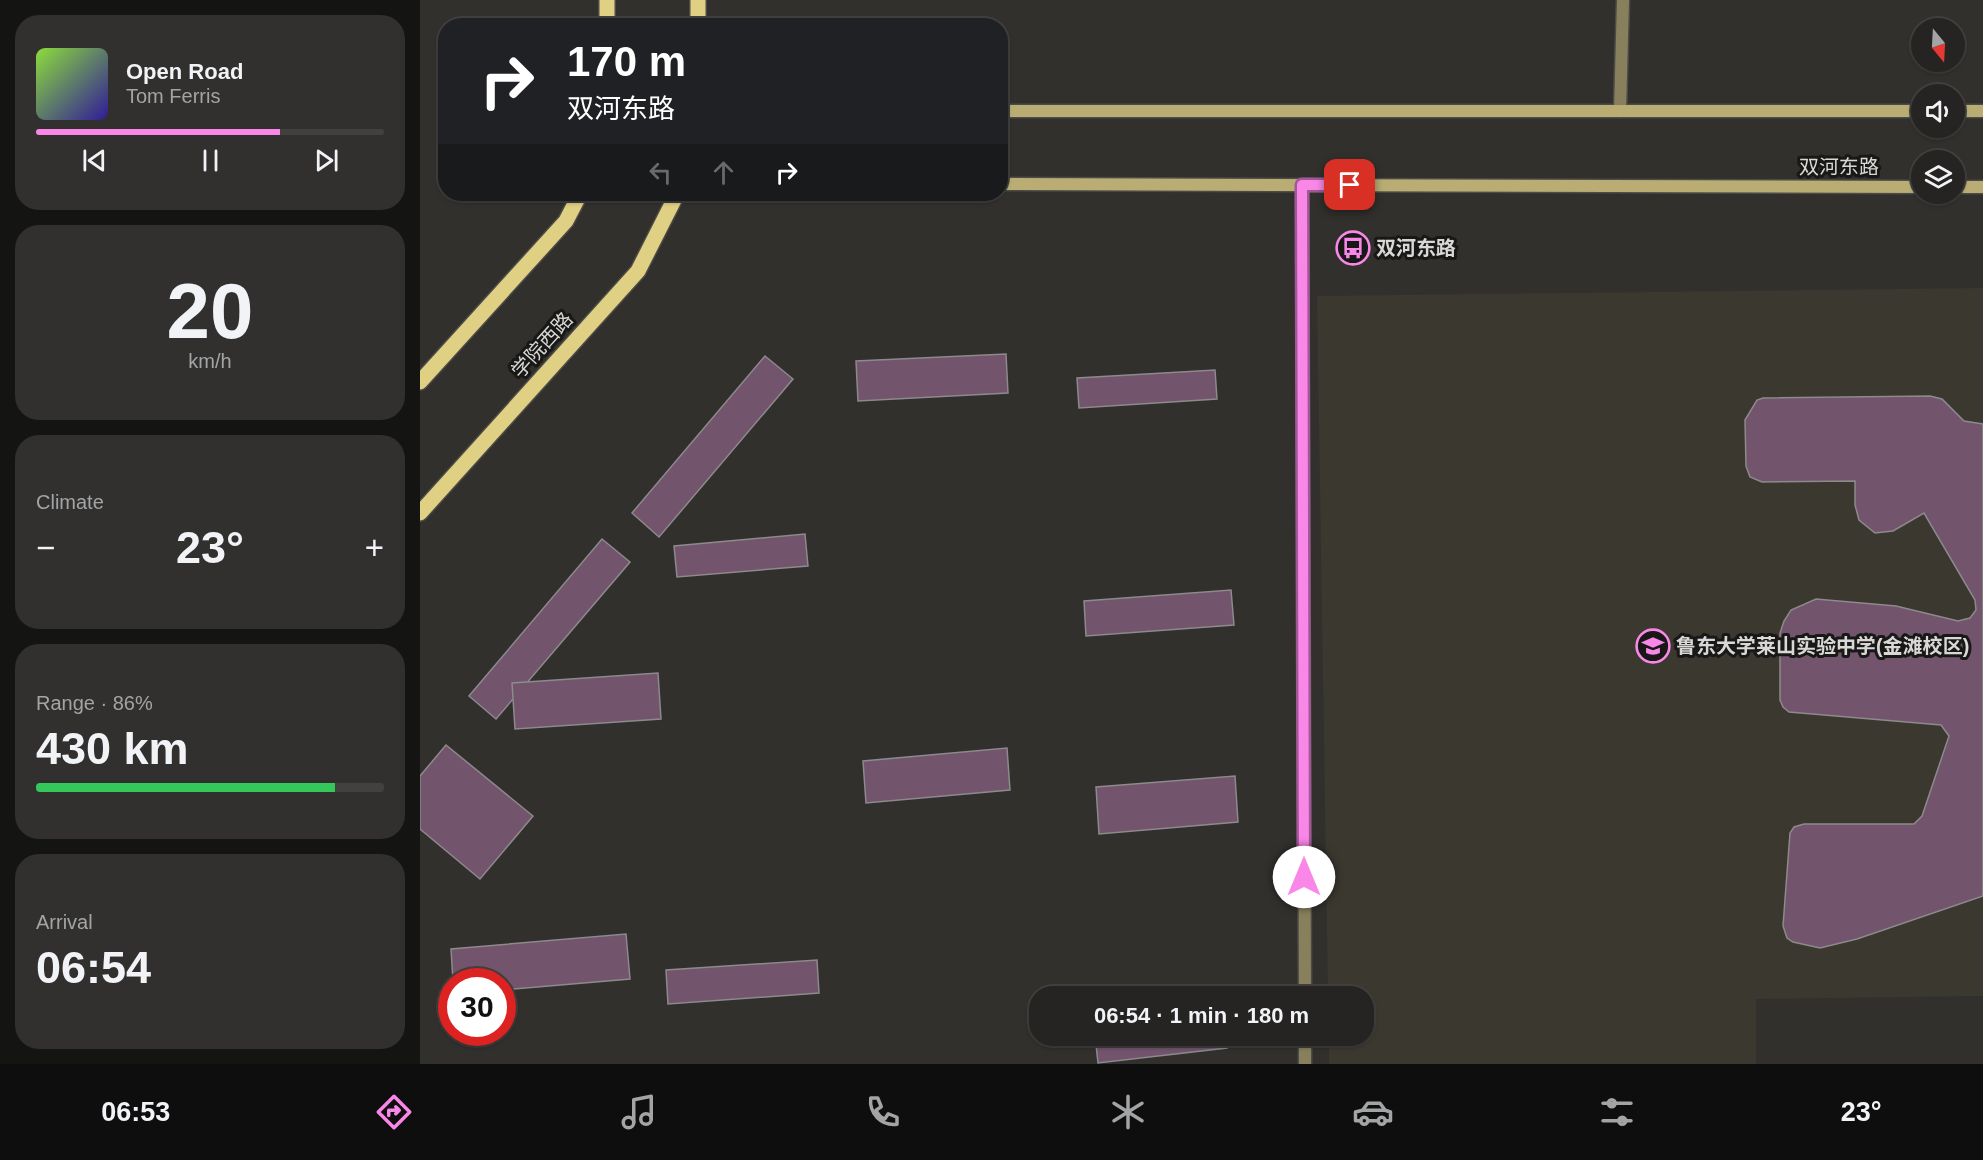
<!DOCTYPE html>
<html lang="en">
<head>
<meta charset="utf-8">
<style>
  body { margin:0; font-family:Arial,"Noto Sans SC",sans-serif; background:#31302f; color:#f1f3f6; height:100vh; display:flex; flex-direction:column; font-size:22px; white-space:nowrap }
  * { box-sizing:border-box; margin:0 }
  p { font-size:20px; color:#a3a4a5 }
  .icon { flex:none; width:33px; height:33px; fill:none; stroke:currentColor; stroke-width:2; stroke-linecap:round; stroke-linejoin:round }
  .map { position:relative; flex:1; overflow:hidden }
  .details { display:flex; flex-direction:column; gap:15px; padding:15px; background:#141413; width:420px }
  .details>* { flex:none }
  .hud { position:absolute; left:18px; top:18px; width:570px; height:183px; border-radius:24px; box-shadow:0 2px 4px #0004,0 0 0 2px #424140; background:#202124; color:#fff; overflow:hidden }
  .needle { width:39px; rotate:162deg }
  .tools { position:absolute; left:1491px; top:18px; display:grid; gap:12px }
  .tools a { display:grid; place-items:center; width:54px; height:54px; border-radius:50%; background:#252422; box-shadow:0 2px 4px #0004,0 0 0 2px #424140; font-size:30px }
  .speed { position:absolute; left:18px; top:968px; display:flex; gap:12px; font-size:30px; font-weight:700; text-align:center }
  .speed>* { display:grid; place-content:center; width:78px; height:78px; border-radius:50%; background:#252422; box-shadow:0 2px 4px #0004,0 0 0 2px #424140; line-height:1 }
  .speed .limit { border:9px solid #d22; background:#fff; color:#111 }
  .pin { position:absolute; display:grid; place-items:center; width:51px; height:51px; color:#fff; margin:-26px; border-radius:12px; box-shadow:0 3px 9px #0006 }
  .me { position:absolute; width:66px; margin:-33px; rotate:0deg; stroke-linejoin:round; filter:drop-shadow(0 0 4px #0008) }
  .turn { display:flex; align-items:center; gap:21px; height:126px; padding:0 30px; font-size:27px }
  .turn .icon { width:78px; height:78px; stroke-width:2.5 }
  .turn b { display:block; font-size:42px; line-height:51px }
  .lanes { display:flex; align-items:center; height:57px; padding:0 30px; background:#0003; justify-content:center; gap:30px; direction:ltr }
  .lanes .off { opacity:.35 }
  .big { font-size:45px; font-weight:700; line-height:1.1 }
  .details .widget { flex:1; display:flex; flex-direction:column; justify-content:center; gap:9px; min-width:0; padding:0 21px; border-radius:24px; background:#31302f }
  .details .dial { align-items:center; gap:0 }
  .dial b { font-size:78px; line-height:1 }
  .song { display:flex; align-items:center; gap:18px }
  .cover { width:72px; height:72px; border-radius:9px; background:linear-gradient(135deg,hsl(90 70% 55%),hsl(250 70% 35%)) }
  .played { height:6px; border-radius:3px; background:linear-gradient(90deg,#f987e8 70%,#424140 70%) }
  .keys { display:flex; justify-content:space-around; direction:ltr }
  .heat { display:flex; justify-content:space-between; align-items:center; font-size:33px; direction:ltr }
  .charge { height:9px; border-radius:4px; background:linear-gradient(90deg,#34c759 86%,#424140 0) }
  .trip { position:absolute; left:609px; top:986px; width:345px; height:60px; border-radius:24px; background:#252422; box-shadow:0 2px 4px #0004,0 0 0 2px #424140; font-weight:700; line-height:60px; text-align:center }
  .dock { display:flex; height:96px; justify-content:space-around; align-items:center; background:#0f0e0e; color:#a3a4a5 }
  .dock .icon { width:42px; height:42px }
  .dock .current { color:#f987e8 }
  .dock b { font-size:27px; color:#f1f3f6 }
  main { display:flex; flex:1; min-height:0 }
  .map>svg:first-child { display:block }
</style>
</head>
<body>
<main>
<section class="details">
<div class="widget">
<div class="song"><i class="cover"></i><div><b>Open Road</b><p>Tom Ferris</p></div></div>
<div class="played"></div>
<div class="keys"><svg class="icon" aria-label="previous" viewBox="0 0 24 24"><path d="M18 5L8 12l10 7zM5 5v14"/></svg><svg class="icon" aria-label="pause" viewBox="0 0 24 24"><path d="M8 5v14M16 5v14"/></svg><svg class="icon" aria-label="next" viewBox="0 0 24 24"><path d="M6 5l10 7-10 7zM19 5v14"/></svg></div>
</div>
<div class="widget dial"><b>20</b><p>km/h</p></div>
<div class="widget"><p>Climate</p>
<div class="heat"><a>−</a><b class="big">23°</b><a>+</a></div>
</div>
<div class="widget"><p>Range · 86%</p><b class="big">430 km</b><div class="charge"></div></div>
<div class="widget"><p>Arrival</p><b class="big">06:54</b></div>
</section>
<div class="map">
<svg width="1563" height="1064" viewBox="0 0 1563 1064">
  <rect width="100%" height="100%" fill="#31302d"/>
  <path fill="#3a382f" d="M1563,288V996L1336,999V1064H909V1035H944V996H908L897,296Z"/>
  <g fill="#72546d" stroke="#8d898c" stroke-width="1.5">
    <path d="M586,354L588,393L438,401L436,361Z"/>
    <path d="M345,356L373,379L239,537L212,513Z"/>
    <path d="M795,370L797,399L659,408L657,378Z"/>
    <path d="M1510,396L1522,399L1544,421L1563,424V896L1437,939L1400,948L1373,942L1367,938L1363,926L1370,833L1374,827L1384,824H1494L1502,816L1529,736L1521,725L1369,712L1363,707L1360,700V633L1364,621L1371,610L1396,599L1476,606L1538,621L1550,618L1556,610L1555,600L1504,513L1473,531L1455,533L1439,520L1435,505V481L1342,482L1330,477L1326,466L1325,420L1337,400L1343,398Z"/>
    <path d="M385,534L388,566L257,577L254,546Z"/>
    <path d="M182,539L210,562L76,719L49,696Z"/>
    <path d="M811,590L814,625L666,636L664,601Z"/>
    <path d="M238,673L241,719L95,729L92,683Z"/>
    <path d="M26,745L113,816L60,879L0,829V776Z"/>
    <path d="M587,748L590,790L446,803L443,761Z"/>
    <path d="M815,776L818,822L679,834L676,787Z"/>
    <path d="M206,934L210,979L82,990V981H33L31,949Z"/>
    <path d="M397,960L399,993L248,1004L246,970Z"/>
    <path d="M675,1035H805L807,1048L678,1063Z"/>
  </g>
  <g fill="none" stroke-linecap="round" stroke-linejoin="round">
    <defs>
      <g id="street">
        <path d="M1200,111L1203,0"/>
        <path d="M882,185L885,996"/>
        <path d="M885,1035V1064"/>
      </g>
      <g id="secondary">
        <path d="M580,111H1502"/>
        <path d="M1534,111H1563"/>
        <path d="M580,184L1502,187"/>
        <path d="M1534,187H1563"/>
      </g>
      <g id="primary">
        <path d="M187,0V26"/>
        <path d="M278,0V26"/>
        <path d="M0,382L146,221L160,194"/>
        <path d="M0,513L218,271L257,194"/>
      </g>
    </defs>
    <use href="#street" stroke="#4c4b48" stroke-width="15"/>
    <use href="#secondary" stroke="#4c4b48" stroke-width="15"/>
    <use href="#primary" stroke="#4c4b48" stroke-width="18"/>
    <use href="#street" stroke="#88805c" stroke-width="12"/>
    <use href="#secondary" stroke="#b9ad73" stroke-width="12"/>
    <use href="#primary" stroke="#e0d084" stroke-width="15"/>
  </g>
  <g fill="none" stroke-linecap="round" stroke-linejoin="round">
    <defs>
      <path id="route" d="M884,877L882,185H930"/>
    </defs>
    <use href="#route" stroke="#a25897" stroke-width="15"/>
    <use href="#route" stroke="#f987e8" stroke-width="10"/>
  </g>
  <defs>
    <symbol id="bus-ring" viewBox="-11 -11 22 22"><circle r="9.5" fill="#181817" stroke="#f987e8" stroke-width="1.5"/><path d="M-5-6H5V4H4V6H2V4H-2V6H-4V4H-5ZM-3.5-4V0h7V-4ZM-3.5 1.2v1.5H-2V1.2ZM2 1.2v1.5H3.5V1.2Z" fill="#f987e8"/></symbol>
    <symbol id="school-ring" viewBox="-11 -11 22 22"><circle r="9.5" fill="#181817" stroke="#f987e8" stroke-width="1.5"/><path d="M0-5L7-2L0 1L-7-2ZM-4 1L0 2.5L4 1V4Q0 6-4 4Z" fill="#f987e8"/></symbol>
  </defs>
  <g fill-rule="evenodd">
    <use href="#bus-ring" x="914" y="229" width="38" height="38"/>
    <use href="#school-ring" x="1214" y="627" width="38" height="38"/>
  </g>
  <g text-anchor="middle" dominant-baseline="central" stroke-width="6" stroke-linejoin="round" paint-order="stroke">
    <g font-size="20" fill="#d9d8d6" stroke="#181817">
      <text x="1419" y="167">双河东路</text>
      <text transform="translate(122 345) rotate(-48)">学院西路</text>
    </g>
    <g font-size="20" font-weight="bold" fill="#d9d8d6" stroke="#181817" text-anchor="start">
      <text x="956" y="248">双河东路</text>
      <text x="1256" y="646">鲁东大学莱山实验中学(金滩校区)</text>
    </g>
  </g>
</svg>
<div class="tools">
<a><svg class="needle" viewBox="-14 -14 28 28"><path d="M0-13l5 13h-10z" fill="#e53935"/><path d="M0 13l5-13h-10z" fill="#a3a4a5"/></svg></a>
<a><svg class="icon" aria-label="sound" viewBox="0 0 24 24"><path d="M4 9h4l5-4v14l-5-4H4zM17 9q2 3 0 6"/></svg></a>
<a><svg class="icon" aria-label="layers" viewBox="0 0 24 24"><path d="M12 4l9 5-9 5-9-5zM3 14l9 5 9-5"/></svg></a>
</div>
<div class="speed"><div class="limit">30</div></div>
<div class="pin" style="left:930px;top:185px;background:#d93025"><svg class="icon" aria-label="arrive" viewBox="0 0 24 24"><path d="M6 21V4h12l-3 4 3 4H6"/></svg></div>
<svg class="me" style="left:884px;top:877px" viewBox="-20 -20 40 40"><circle r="19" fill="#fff"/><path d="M0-13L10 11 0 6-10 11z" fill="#f987e8"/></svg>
<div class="trip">06:54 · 1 min · 180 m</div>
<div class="hud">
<div class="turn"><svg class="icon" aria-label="right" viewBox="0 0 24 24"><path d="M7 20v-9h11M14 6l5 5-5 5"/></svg><div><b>170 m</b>双河东路</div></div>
<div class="lanes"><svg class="icon off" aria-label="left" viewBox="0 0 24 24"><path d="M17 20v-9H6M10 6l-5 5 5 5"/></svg><svg class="icon off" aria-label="ahead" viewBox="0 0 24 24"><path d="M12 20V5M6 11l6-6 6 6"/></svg><svg class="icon" aria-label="right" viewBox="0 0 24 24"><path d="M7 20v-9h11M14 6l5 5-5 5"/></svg></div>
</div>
</div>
</main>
<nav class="dock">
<b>06:53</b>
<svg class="icon current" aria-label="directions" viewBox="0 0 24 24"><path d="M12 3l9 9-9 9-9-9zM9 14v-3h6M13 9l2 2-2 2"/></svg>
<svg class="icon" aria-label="music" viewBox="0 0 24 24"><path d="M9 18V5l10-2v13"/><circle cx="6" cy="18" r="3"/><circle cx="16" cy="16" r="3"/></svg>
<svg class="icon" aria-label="phone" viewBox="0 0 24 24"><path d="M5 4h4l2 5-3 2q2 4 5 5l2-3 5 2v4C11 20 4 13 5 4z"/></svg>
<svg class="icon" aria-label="climate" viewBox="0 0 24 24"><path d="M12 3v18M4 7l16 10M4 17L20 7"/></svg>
<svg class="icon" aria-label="car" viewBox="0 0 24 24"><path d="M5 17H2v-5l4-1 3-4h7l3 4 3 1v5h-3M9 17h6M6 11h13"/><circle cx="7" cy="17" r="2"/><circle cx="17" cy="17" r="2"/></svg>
<svg class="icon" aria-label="filters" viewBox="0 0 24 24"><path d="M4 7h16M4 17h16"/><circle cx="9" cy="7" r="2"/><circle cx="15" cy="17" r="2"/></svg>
<b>23°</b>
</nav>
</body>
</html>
